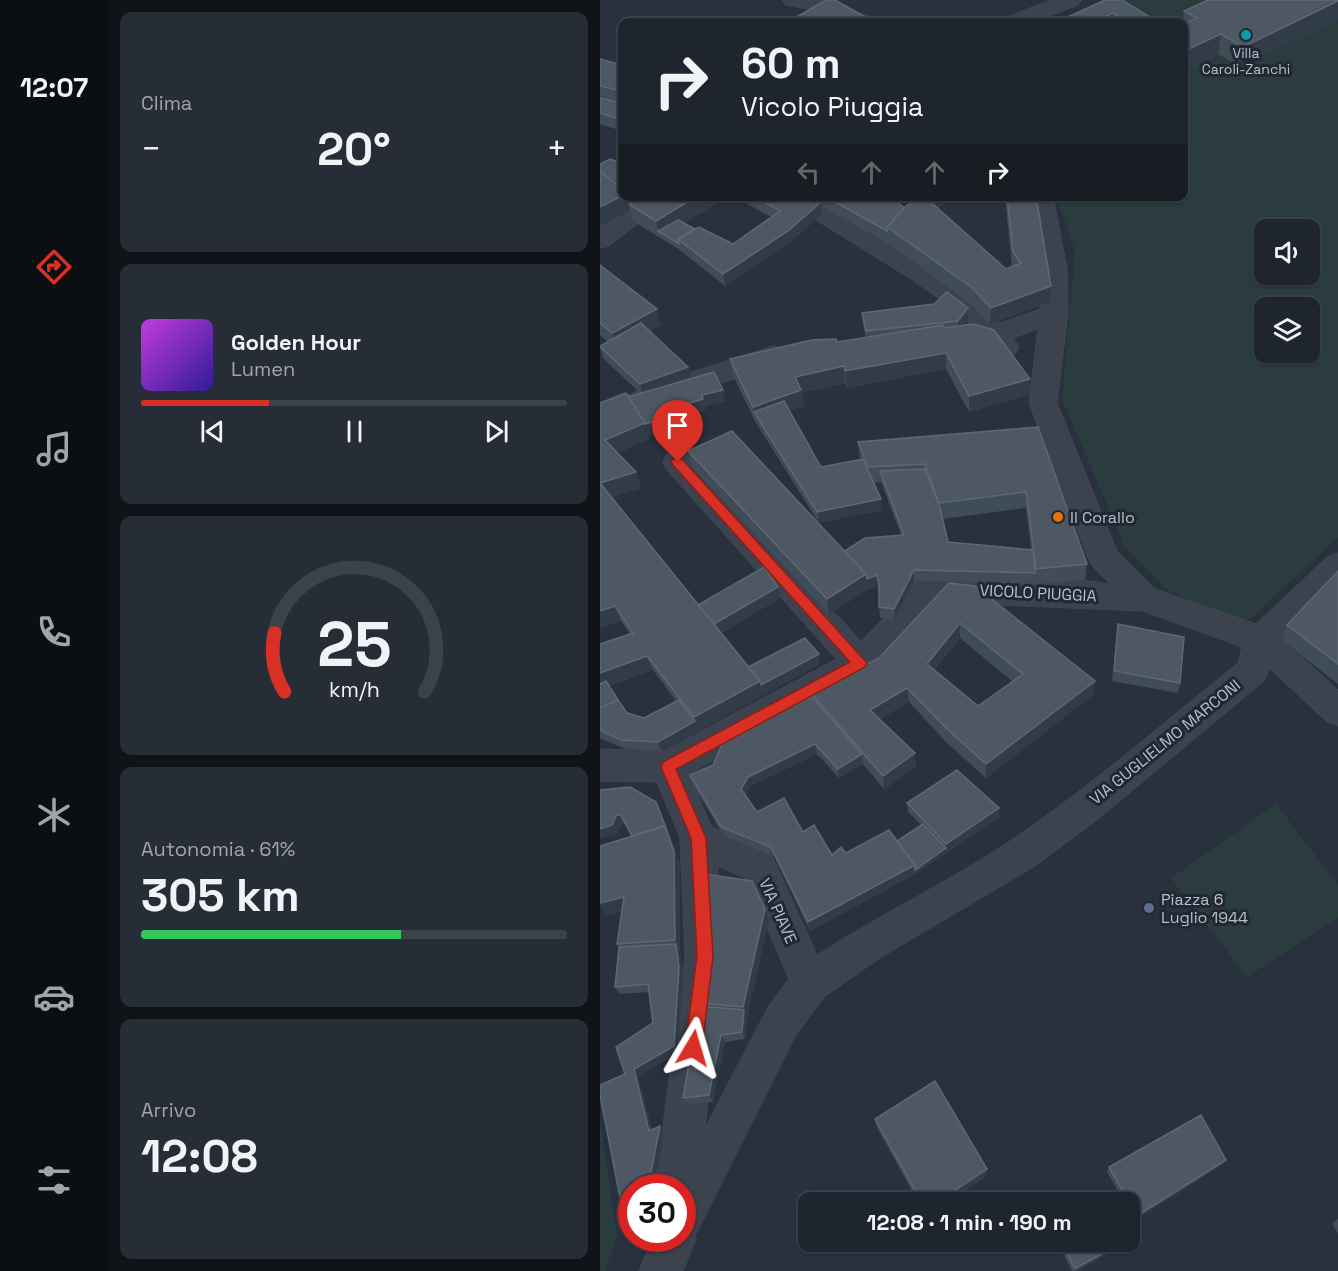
<!DOCTYPE html>
<html lang="it">
<head>
<meta charset="utf-8">
<style>
  body { margin:0; font-family:"Space Grotesk",sans-serif; background:#262d36; color:#f1f3f6; height:100vh; display:flex; flex-direction:column; font-size:22px; white-space:nowrap }
  * { box-sizing:border-box; margin:0 }
  p { font-size:20px; color:#a1a5aa }
  .icon { flex:none; width:33px; height:33px; fill:none; stroke:currentColor; stroke-width:2; stroke-linecap:round; stroke-linejoin:round }
  .map { position:relative; flex:1; overflow:hidden }
  .side { display:flex; flex-direction:column; gap:12px; padding:12px; background:#101419; width:492px }
  .side>* { flex:none }
  .guide { position:absolute; left:18px; top:18px; width:570px; height:183px; border-radius:12px; box-shadow:0 2px 4px #0004,0 0 0 2px #3c424a; background:#1e252e; color:#f1f3f6; overflow:hidden }
  .buttons { position:absolute; left:654px; top:219px; display:grid; gap:12px }
  .buttons a { display:grid; place-items:center; width:66px; height:66px; border-radius:12px; background:#1e252e; box-shadow:0 2px 4px #0004,0 0 0 2px #3c424a; font-size:30px }
  .speed { position:absolute; left:18px; top:1174px; display:flex; gap:12px; font-size:30px; font-weight:700; text-align:center }
  .speed>* { display:grid; place-content:center; width:78px; height:78px; border-radius:50%; background:#1e252e; box-shadow:0 2px 4px #0004,0 0 0 2px #3c424a; line-height:1 }
  .speed .limit { border:9px solid #d22; background:#fff; color:#111 }
  .pin { position:absolute; display:grid; place-items:center; width:51px; height:51px; color:#fff; margin:-62px -26px; border-radius:50% 50% 50% 0; rotate:-45deg; box-shadow:0 0 6px #0007 }
  .pin .icon { rotate:45deg }
  .me { position:absolute; width:66px; margin:-33px; rotate:7deg; stroke-linejoin:round; filter:drop-shadow(0 0 4px #0008) }
  .turn { display:flex; align-items:center; gap:21px; height:126px; padding:0 24px; font-size:27px }
  .turn .icon { width:78px; height:78px; stroke-width:2.5 }
  .turn b { display:block; font-size:42px; line-height:51px }
  .lanes { display:flex; align-items:center; height:57px; padding:0 24px; background:#0003; justify-content:center; gap:30px; direction:ltr }
  .lanes .off { opacity:.35 }
  .big { font-size:45px; font-weight:700; line-height:1.1 }
  .side .widget { flex:1; display:flex; flex-direction:column; justify-content:center; gap:9px; min-width:0; padding:0 21px; border-radius:12px; background:#262d36 }
  .side .dial { align-items:center; gap:0 }
  .dial svg { height:156px; overflow:visible; fill:none; stroke:#3c424a; stroke-width:7; stroke-linecap:round; text-anchor:middle }
  .dial text { fill:#f1f3f6; stroke:none }
  .song { display:flex; align-items:center; gap:18px }
  .cover { width:72px; height:72px; border-radius:9px; background:linear-gradient(135deg,hsl(290 70% 55%),hsl(250 70% 35%)) }
  .played { height:6px; border-radius:3px; background:linear-gradient(90deg,#d93025 30%,#3c424a 30%) }
  .keys { display:flex; justify-content:space-around; direction:ltr }
  .heat { display:flex; justify-content:space-between; align-items:center; font-size:33px; direction:ltr }
  .charge { height:9px; border-radius:4px; background:linear-gradient(90deg,#34c759 61%,#3c424a 0) }
  .trip { position:absolute; left:198px; top:1192px; width:342px; height:60px; border-radius:12px; background:#1e252e; box-shadow:0 2px 4px #0004,0 0 0 2px #3c424a; font-weight:700; line-height:60px; text-align:center }
  main { display:flex; flex:1; min-height:0 }
  .dock { display:flex; flex-direction:column; width:108px; justify-content:space-around; align-items:center; background:#0c0f12; color:#a1a5aa }
  .dock .icon { width:42px; height:42px }
  .dock .on { color:#d93025 }
  .dock b { font-size:27px; color:#f1f3f6 }
  .map>svg:first-child { display:block }
</style>
</head>
<body>
<main>
<nav class="dock">
<b>12:07</b>
<svg class="icon on" aria-label="directions" viewBox="0 0 24 24"><path d="M12 3l9 9-9 9-9-9zM9 14v-3h6M13 9l2 2-2 2"/></svg>
<svg class="icon" aria-label="music" viewBox="0 0 24 24"><path d="M9 18V5l10-2v13"/><circle cx="6" cy="18" r="3"/><circle cx="16" cy="16" r="3"/></svg>
<svg class="icon" aria-label="phone" viewBox="0 0 24 24"><path d="M5 4h4l2 5-3 2q2 4 5 5l2-3 5 2v4C11 20 4 13 5 4z"/></svg>
<svg class="icon" aria-label="climate" viewBox="0 0 24 24"><path d="M12 3v18M4 7l16 10M4 17L20 7"/></svg>
<svg class="icon" aria-label="car" viewBox="0 0 24 24"><path d="M5 17H2v-5l4-1 3-4h7l3 4 3 1v5h-3M9 17h6M6 11h13"/><circle cx="7" cy="17" r="2"/><circle cx="17" cy="17" r="2"/></svg>
<svg class="icon" aria-label="filters" viewBox="0 0 24 24"><path d="M4 7h16M4 17h16"/><circle cx="9" cy="7" r="2"/><circle cx="15" cy="17" r="2"/></svg>
</nav>
<section class="side">
<div class="widget"><p>Clima</p>
<div class="heat"><a>−</a><b class="big">20°</b><a>+</a></div>
</div>
<div class="widget">
<div class="song"><i class="cover"></i><div><b>Golden Hour</b><p>Lumen</p></div></div>
<div class="played"></div>
<div class="keys"><svg class="icon" aria-label="previous" viewBox="0 0 24 24"><path d="M18 5L8 12l10 7zM5 5v14"/></svg><svg class="icon" aria-label="pause" viewBox="0 0 24 24"><path d="M8 5v14M16 5v14"/></svg><svg class="icon" aria-label="next" viewBox="0 0 24 24"><path d="M6 5l10 7-10 7zM19 5v14"/></svg></div>
</div>
<div class="widget dial"><svg viewBox="0 0 100 80">
<path d="M14 69A42 42 0 1 1 86 69"/>
<path d="M14 69A42 42 0 0 1 9 39" stroke="#d93025"/>
<text x="50" y="56" font-size="32" font-weight="700">25</text>
<text x="50" y="72" font-size="11">km/h</text>
</svg></div>
<div class="widget"><p>Autonomia · 61%</p><b class="big">305 km</b><div class="charge"></div></div>
<div class="widget"><p>Arrivo</p><b class="big">12:08</b></div>
</section>
<div class="map">
<svg width="738" height="1271" viewBox="0 0 738 1271">
  <rect width="100%" height="100%" fill="#28313d"/>
  <g fill="#2a3c3e" fill-rule="evenodd">
    <path d="M515,0H738V538L644,624L566,589L525,547L462,399L475,251L457,197L584,196V22H466ZM664,230H710V274H664ZM664,308H710V352H664Z"/>
    <path d="M676,804L738,885V918L647,977L571,878Z"/>
    <path d="M0,1121L17,1237L5,1271H0Z"/>
  </g>
  <g fill="none" stroke-linecap="round" stroke-linejoin="round">
    <defs>
      <g id="minor">
        <path d="M183,0L231,1L270,17L273,22H246L225,12L186,5Z"/>
        <path d="M451,0H481L478,5L434,22H405L408,17Z"/>
        <path d="M47,196H78L75,202L40,222L9,246L0,248V227L22,210Z"/>
        <path d="M184,196H215L219,199C279,234 353,271 400,323L440,309L441,268L428,196H453L467,268L468,314L457,403L517,551L555,589L656,624L727,557L738,553V586L683,640L738,690V726L726,721L670,669L664,681L497,820L435,866L280,958L224,997L196,1035L95,1236L96,1239L83,1271H39L52,1239H82V1188H55L85,956L80,838L57,782L0,781V749L64,751L236,659L67,470L63,462L67,454L78,451L89,454L261,641L288,614L310,580L321,576L488,581L510,584L493,567L488,558L429,403L438,329L413,338L419,347L415,354C402,358 396,355 388,344L351,348L341,346L337,339L341,332L373,327L351,307L311,279L187,202ZM330,602L543,611L642,647L638,663C563,723 490,787 410,841C349,882 280,914 217,955L172,855L111,826L89,774L272,673L312,632ZM118,866L146,879L189,979L168,1007L105,1128L123,956Z"/>
        <path d="M174,346L184,349L188,356L184,363L93,392L0,426V405L73,378Z"/>
      </g>
    </defs>
    <use href="#minor" stroke="#454c57" stroke-width="1"/>
    <use href="#minor" fill="#3c434e" fill-rule="evenodd"/>
  </g>
  <g fill="#414c59" fill-rule="evenodd">
    <path d="M505,0L558,22H461V20Z"/>
    <path d="M738,0V19L639,67L618,54L584,71L583,22L584,11Z"/>
    <path d="M0,59L22,65V136L21,135L19,130L0,124Z"/>
    <path d="M0,164L22,196H129L84,223L95,229L133,244L171,217L133,196H289L305,208L313,202L308,199V196H360L337,208L406,269L412,267L406,207L404,196H436L450,302L390,324L371,304L288,243L221,206L222,214L190,242L125,286L80,250L33,221L30,211L0,226Z"/>
    <path d="M0,265L61,325L50,331L88,367L91,379L123,390L125,401L105,406V411L83,417L80,412L70,415L74,427L48,436L49,439L17,453L36,472L41,488L12,497L98,605L178,587L180,598L121,633L148,667L220,664L62,751L25,749L0,738V644L30,634L21,621L0,628V403L28,397L41,394L3,358L0,346L8,342L0,335ZM53,670L76,701L44,718L27,713L18,700L9,686Z"/>
    <path d="M262,313L368,320L364,325L430,379V395L369,412L346,369L247,388L245,383L202,393L204,406L189,411L221,467L260,460L258,442L438,427L487,564L485,580L435,584L314,581L295,619L280,618L279,607V591L278,586L268,589L229,614L92,467L88,451L245,551L301,535L281,482L274,483L282,510L219,523L156,423L133,376L130,359L266,338L263,324ZM426,508L431,550L348,542L342,519Z"/>
    <path d="M738,571V684L682,640L687,625Z"/>
    <path d="M349,583L495,681L493,695L386,778L347,743L309,702L280,719L316,767L284,789L263,764L239,778L217,754L150,786L145,795L157,812L203,832L232,855L246,853L297,841L321,825L308,812L307,803L399,817L315,874L210,931L174,856L124,836L93,785L90,775L113,765L212,697L211,693L279,658ZM360,638L413,682L378,706L334,670Z"/>
    <path d="M518,624L580,683L578,693L512,681Z"/>
    <path d="M0,790L56,802L71,838L80,865V952L83,976L78,1053L38,1076L52,1130L60,1126L64,1132L29,1223L25,1074L53,1023L49,992L20,994L15,987L19,947L17,944L22,911L6,916L32,836L25,823L21,825L17,834Z"/>
    <path d="M165,909L169,920L147,1017L145,1039L125,1042L113,1102L88,1104L83,1098L99,1006L97,1003Z"/>
    <path d="M275,1120L387,1169L386,1176L347,1203H319L277,1128Z"/>
    <path d="M622,1165L535,1220L530,1211V1203H525L507,1172L509,1167Z"/>
    <path d="M738,1219V1233L732,1224Z"/>
    <path d="M457,1242H528L478,1271H472Z"/>
  </g>
  <g fill="#323c49">
    <path d="M738,1V19L639,67L643,47Z"/>
    <path d="M513,13L512,22H497V21Z"/>
    <path d="M621,34L618,54L584,71V51Z"/>
    <path d="M22,196H56L29,204L30,211L0,226V207Z"/>
    <path d="M97,196H129L64,235L58,231L56,221Z"/>
    <path d="M328,196H360L328,213Z"/>
    <path d="M221,202L222,214L190,242L125,286L123,274Z"/>
    <path d="M451,286L450,302L390,324L391,308Z"/>
    <path d="M368,308V320L358,333V321Z"/>
    <path d="M57,309L61,325L17,350L12,333Z"/>
    <path d="M346,353V369L247,388L245,371Z"/>
    <path d="M244,366L245,383L202,393L204,406L161,422L154,412L153,407L195,377Z"/>
    <path d="M88,367L91,379L43,396L40,384Z"/>
    <path d="M430,379V395L369,412V396Z"/>
    <path d="M123,390L125,401L105,406V411L83,417L80,406L102,395Z"/>
    <path d="M77,401L80,412L66,416L63,405Z"/>
    <path d="M71,416L74,427L48,436L49,439L10,456L5,440L45,423Z"/>
    <path d="M36,472L41,488L6,499L0,483Z"/>
    <path d="M281,499L282,510L219,523L217,512Z"/>
    <path d="M314,570V581L295,619L294,609Z"/>
    <path d="M266,574L277,575L278,586L268,589L229,614L227,599Z"/>
    <path d="M178,587L180,598L117,635L114,624Z"/>
    <path d="M15,606L21,621L0,628V611Z"/>
    <path d="M360,623V638L327,678V664Z"/>
    <path d="M219,654L220,664L62,751L58,742L95,721L94,717L160,681Z"/>
    <path d="M47,656L53,670L0,689V673Z"/>
    <path d="M495,681L493,695L386,778V764Z"/>
    <path d="M307,688L309,702L272,724L270,710Z"/>
    <path d="M215,744L217,754L150,786L144,798L141,789L148,777Z"/>
    <path d="M315,753L316,767L284,789L283,776Z"/>
    <path d="M262,754L263,764L239,778L238,769Z"/>
    <path d="M56,802L71,838L80,865V952L83,976L78,1053L38,1076L54,1137L49,1131L34,1069L74,1046L76,944L75,940Z"/>
    <path d="M399,808V817L315,874V870L346,848V844Z"/>
    <path d="M20,814L25,823L21,825L17,834L0,839V829Z"/>
    <path d="M315,865V874L210,931L208,922Z"/>
    <path d="M24,897L30,909L6,916L0,906V903Z"/>
    <path d="M165,909L169,920L147,1017L145,1039L142,1032L144,1010L143,1007Z"/>
    <path d="M121,1035L125,1042L113,1102L109,1095Z"/>
    <path d="M60,1126L64,1132L54,1188H48Z"/>
    <path d="M626,1160L622,1165L535,1220L537,1216Z"/>
    <path d="M387,1169L386,1176L347,1203H336Z"/>
    <path d="M32,1216V1222L29,1223L24,1218Z"/>
    <path d="M523,1242H528L478,1271H474L475,1269Z"/>
  </g>
  <g fill="#4e5865" stroke="#5e6875" stroke-width="1.5" fill-rule="evenodd">
    <path d="M226,0H235L274,22H236L233,21L231,22H188Z"/>
    <path d="M505,0H522L558,22H528L513,13L497,21L500,22H465L461,20Z"/>
    <path d="M608,0H738V1L643,47L621,34L584,51V24L597,18L584,11Z"/>
    <path d="M0,59L22,65V91L0,86Z"/>
    <path d="M0,98L22,103V120L0,113Z"/>
    <path d="M22,120V126L18,123Z"/>
    <path d="M10,159L22,163V171L21,172L22,173V189L0,171V164Z"/>
    <path d="M0,171L22,189V196L0,207Z"/>
    <path d="M42,196H97L56,221L29,204Z"/>
    <path d="M153,196H209L221,202L188,231L123,274L78,239L99,227L133,244L180,211Z"/>
    <path d="M224,196H289L305,208L287,227V231Z"/>
    <path d="M324,196L406,269L421,263L413,252L407,196H436L451,286L391,308L371,287L287,227L307,205Z"/>
    <path d="M78,220L95,229L78,239L79,244L58,231Z"/>
    <path d="M0,265L57,309L12,333L0,323Z"/>
    <path d="M347,292L368,308L358,321L266,331L262,313L334,304Z"/>
    <path d="M41,323L88,367L40,384L0,347V346Z"/>
    <path d="M373,324L394,330L430,379L369,396L346,353L245,371L244,366L195,377L201,390L153,407L130,359L212,340L236,339L237,342L343,325L344,328Z"/>
    <path d="M114,372L123,390L102,395L103,399L80,406L77,401L63,405L71,416L45,424L28,397Z"/>
    <path d="M26,393L45,423L5,440L36,472L0,483L160,681L94,717L47,656L0,673V644L33,633L15,606L0,611V586L1,585L0,584V403Z"/>
    <path d="M184,401L221,467L263,459L281,499L217,512L154,412Z"/>
    <path d="M438,427L487,564L436,569L426,492L339,503L325,464L268,467L258,442Z"/>
    <path d="M132,431L266,574L227,599L88,451Z"/>
    <path d="M325,469L340,508L348,542L433,550L435,573L314,570L294,609L279,607V585L277,575L267,579L266,574L245,551L265,538L304,535L280,471Z"/>
    <path d="M164,567L178,587L114,624L98,605Z"/>
    <path d="M738,571V664L687,625Z"/>
    <path d="M349,583L375,586L495,681L386,764L347,729L307,688L270,710L315,753L283,776L211,693L279,658ZM360,623L423,674L378,706L327,664Z"/>
    <path d="M518,624L584,637L580,683L514,671Z"/>
    <path d="M205,638L219,654L161,685L160,681L148,667Z"/>
    <path d="M6,681L18,700L0,708V684Z"/>
    <path d="M212,697L262,754L238,769L215,744L148,777L141,789L157,812L184,798L203,832L214,825L232,855L241,847L246,853L289,830L315,865L208,922L171,847L121,827L90,775L113,765L124,740L161,720Z"/>
    <path d="M18,700L27,713L44,718L79,700L95,721L58,742L21,740L0,730V708Z"/>
    <path d="M357,770L399,808L346,844L307,803Z"/>
    <path d="M30,787L56,802L66,828L65,826L32,836L20,814L16,816L12,825L0,829V790Z"/>
    <path d="M323,824L346,848L315,870V865L297,841Z"/>
    <path d="M65,826L74,852L75,940L17,944L24,897L0,903V846Z"/>
    <path d="M105,874L152,881L165,909L143,1007L97,1003L107,940Z"/>
    <path d="M76,944L79,968L74,1046L34,1069L49,1131L60,1126L48,1188H32V1216L24,1218L0,1095V1085L25,1074L16,1047L53,1023L48,984L15,987L19,947Z"/>
    <path d="M99,1006L144,1010L142,1032L121,1035L109,1095L83,1098Z"/>
    <path d="M335,1081L387,1169L336,1203H322L275,1119Z"/>
    <path d="M601,1115L626,1160L537,1216L509,1167Z"/>
    <path d="M461,1242H523L475,1269Z"/>
  </g>
  <path fill="#d93025" stroke="#8d1f18" stroke-width="1.5" d="M78,458L82,459L267,663L265,667L76,769L106,838L113,956L102,1048L99,1054L93,1056L87,1054L85,1048L97,956L91,838L61,767L63,762L250,662L73,465L71,462L73,459Z"/>
  <circle fill="#0f9aa8" stroke="#212833" stroke-width="2" cx="646" cy="35" r="6"/>
  <circle fill="#e8710a" stroke="#212833" stroke-width="2" cx="458" cy="517" r="6"/>
  <circle fill="#5c6f8a" stroke="#212833" stroke-width="2" cx="549" cy="908" r="6"/>
  <g text-anchor="middle" dominant-baseline="central" stroke-width="6" stroke-linejoin="round" paint-order="stroke">
    <g font-size="14" fill="#b8bfc8" stroke="#212833">
      <text x="646" y="53">Villa<tspan x="646" dy="16">Caroli-Zanchi</tspan></text>
    </g>
    <g font-size="16" fill="#b8bfc8" stroke="#212833" text-anchor="start">
      <text x="470" y="517">Il Corallo</text>
      <text x="561" y="899">Piazza 6<tspan x="561" dy="18">Luglio 1944</tspan></text>
    </g>
    <g font-size="16" fill="#b8bfc8" stroke="#212833">
      <text transform="translate(438 593) rotate(3)">VICOLO PIUGGIA</text>
      <text transform="translate(565 742) rotate(-39)">VIA GUGLIELMO MARCONI</text>
      <text transform="translate(178 911) rotate(66)">VIA PIAVE</text>
    </g>
  </g>
</svg>
<div class="buttons">
<a><svg class="icon" aria-label="sound" viewBox="0 0 24 24"><path d="M4 9h4l5-4v14l-5-4H4zM17 9q2 3 0 6"/></svg></a>
<a><svg class="icon" aria-label="layers" viewBox="0 0 24 24"><path d="M12 4l9 5-9 5-9-5zM3 14l9 5 9-5"/></svg></a>
</div>
<div class="speed"><div class="limit">30</div></div>
<div class="pin" style="left:78px;top:462px;background:#d93025"><svg class="icon" aria-label="arrive" viewBox="0 0 24 24"><path d="M6 21V4h12l-3 4 3 4H6"/></svg></div>
<svg class="me" style="left:93px;top:1048px" viewBox="-20 -20 40 40"><path d="M0-17L14 15 0 8-14 15z" fill="#d93025" stroke="#fff" stroke-width="4"/></svg>
<div class="trip">12:08 · 1 min · 190 m</div>
<div class="guide">
<div class="turn"><svg class="icon" aria-label="right" viewBox="0 0 24 24"><path d="M7 20v-9h11M14 6l5 5-5 5"/></svg><div><b>60 m</b>Vicolo Piuggia</div></div>
<div class="lanes"><svg class="icon off" aria-label="left" viewBox="0 0 24 24"><path d="M17 20v-9H6M10 6l-5 5 5 5"/></svg><svg class="icon off" aria-label="ahead" viewBox="0 0 24 24"><path d="M12 20V5M6 11l6-6 6 6"/></svg><svg class="icon off" aria-label="ahead" viewBox="0 0 24 24"><path d="M12 20V5M6 11l6-6 6 6"/></svg><svg class="icon" aria-label="right" viewBox="0 0 24 24"><path d="M7 20v-9h11M14 6l5 5-5 5"/></svg></div>
</div>
</div>
</main>
</body>
</html>
